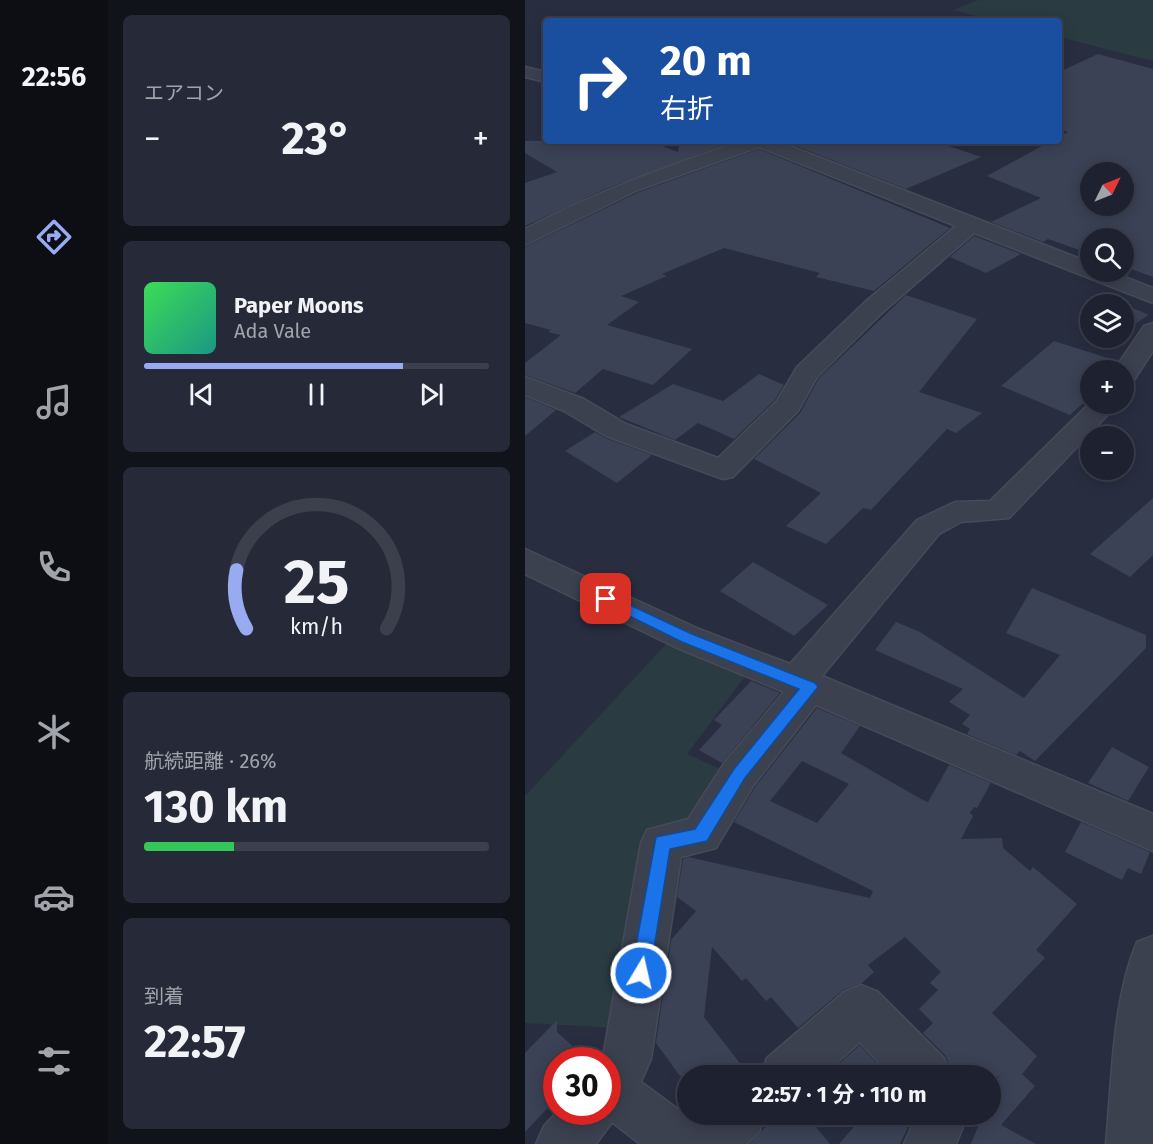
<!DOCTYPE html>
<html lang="ja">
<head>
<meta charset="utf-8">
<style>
  body { margin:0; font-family:"Fira Sans","Noto Sans JP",sans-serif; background:#262a38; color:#f1f3f6; height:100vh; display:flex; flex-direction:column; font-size:22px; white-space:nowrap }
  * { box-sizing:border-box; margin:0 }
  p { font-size:20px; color:#a1a4ab }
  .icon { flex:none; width:33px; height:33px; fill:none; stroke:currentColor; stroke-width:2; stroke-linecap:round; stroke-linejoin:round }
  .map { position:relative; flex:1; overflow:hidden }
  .drawer { display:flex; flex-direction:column; gap:15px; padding:15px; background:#10131a; width:417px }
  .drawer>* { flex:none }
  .guide { position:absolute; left:18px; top:18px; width:519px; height:126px; border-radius:6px; box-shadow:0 3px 15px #0003,0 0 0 2px #3c3f4c; background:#1a4fa0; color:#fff; overflow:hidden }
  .needle { width:39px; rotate:47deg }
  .controls { position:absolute; left:555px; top:162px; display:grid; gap:12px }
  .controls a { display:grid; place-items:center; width:54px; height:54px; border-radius:50%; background:#1e2230; box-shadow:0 3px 15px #0003,0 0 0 2px #3c3f4c; font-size:30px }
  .speed { position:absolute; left:18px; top:1047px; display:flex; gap:12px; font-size:30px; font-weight:700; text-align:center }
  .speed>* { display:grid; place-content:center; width:78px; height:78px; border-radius:50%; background:#1e2230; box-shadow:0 3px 15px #0003,0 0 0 2px #3c3f4c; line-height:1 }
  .speed .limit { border:9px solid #d22; background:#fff; color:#111 }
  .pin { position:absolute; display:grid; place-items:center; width:51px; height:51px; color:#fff; margin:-26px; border-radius:12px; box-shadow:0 3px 9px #0006 }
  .me { position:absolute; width:66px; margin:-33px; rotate:9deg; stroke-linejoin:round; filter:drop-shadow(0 0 4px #0008) }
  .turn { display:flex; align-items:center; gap:21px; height:126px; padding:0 18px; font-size:27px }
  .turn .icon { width:78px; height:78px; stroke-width:2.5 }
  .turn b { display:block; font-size:42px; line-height:51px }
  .big { font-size:45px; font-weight:700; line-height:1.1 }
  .drawer .tile { flex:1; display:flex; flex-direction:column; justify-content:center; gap:9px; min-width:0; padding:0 21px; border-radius:9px; background:#262a38 }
  .drawer .dial { align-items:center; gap:0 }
  .dial svg { height:156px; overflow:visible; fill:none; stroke:#3c3f4c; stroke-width:7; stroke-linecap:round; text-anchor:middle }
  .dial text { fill:#f1f3f6; stroke:none }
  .song { display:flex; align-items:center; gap:18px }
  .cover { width:72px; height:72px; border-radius:9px; background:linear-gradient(135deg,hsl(130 70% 55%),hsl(170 70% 35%)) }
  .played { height:6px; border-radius:3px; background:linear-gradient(90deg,#98abf1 75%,#3c3f4c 75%) }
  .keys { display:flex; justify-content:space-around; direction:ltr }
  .heat { display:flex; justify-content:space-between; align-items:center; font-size:33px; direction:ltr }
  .charge { height:9px; border-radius:4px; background:linear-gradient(90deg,#34c759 26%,#3c3f4c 0) }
  .trip { position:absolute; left:152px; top:1065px; width:324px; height:60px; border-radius:30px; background:#1e2230; box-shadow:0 3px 15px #0003,0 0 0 2px #3c3f4c; font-weight:700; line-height:60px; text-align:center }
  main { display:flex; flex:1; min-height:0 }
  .dock { display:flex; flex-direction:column; width:108px; justify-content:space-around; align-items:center; background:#0c0e13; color:#a1a4ab }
  .dock .icon { width:42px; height:42px }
  .dock .active { color:#98abf1 }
  .dock b { font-size:27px; color:#f1f3f6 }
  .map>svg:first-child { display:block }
</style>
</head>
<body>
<main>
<nav class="dock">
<b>22:56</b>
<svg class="icon active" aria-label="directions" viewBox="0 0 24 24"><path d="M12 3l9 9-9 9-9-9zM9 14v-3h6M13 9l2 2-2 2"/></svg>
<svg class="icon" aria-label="music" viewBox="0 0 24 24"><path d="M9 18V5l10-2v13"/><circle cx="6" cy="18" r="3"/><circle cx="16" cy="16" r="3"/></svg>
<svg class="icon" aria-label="phone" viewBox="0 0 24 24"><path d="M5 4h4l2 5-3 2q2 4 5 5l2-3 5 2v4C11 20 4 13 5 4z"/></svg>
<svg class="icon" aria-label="climate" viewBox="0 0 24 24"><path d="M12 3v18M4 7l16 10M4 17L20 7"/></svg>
<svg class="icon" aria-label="car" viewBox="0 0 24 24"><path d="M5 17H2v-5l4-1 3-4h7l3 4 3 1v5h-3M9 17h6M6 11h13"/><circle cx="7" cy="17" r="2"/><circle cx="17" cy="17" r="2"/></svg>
<svg class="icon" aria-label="filters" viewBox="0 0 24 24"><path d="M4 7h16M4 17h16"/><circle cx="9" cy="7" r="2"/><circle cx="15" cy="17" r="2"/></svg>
</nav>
<section class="drawer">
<div class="tile"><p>エアコン</p>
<div class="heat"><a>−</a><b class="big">23°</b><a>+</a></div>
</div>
<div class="tile">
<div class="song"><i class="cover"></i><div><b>Paper Moons</b><p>Ada Vale</p></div></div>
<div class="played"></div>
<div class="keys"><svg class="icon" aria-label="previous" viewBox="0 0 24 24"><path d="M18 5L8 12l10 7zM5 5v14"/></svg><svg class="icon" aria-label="pause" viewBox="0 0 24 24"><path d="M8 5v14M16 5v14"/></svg><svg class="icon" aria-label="next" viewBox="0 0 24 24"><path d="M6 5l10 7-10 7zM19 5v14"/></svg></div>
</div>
<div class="tile dial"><svg viewBox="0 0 100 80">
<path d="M14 69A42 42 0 1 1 86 69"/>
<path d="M14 69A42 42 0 0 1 9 39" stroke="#98abf1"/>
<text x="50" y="56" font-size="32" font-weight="700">25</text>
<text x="50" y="72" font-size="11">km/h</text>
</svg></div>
<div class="tile"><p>航続距離 · 26%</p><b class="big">130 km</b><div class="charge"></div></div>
<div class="tile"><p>到着</p><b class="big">22:57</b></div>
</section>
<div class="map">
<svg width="628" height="1144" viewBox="0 0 628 1144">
  <rect width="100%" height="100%" fill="#282e40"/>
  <g fill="#2a3b41">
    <path d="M453,0H628V61L534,37V21H472L428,10Z"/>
    <path d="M145,640L224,671L162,754L202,772L169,827L128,837L94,1028L0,1023V796Z"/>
  </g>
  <g fill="#3b4256" fill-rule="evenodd">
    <path d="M573,54L628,69V277L598,266V238H566V254L523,239L518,242L466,222L516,198L462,176L526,141H534V137L543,132L534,129V72ZM566,172H598V206H566Z"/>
    <path d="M0,141H124L153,152L155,141H209L78,190L0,226V183L32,172L0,153Z"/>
    <path d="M258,141H409L456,157L381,189Z"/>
    <path d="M234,149L425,228L349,291L291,277L295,273L199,248L137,274L142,276L96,296L114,302L82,325L167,349L128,385L78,369L50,393L0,375V363L36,335L23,332L26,330L0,323V247L114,192Z"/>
    <path d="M449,236L496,254L461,273L425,257Z"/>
    <path d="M381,295L452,319L394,392L457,413L431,433L422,429L346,510L338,508L301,544L261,526L296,493L229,459L275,413L294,378Z"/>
    <path d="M585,298L624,315L598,331V304H574Z"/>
    <path d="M529,341L589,360L581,370H566V390L561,395L565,397L545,415L476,386Z"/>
    <path d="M234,374L259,385L250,400L209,439L173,423L150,440L94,417L148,384L198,401Z"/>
    <path d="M0,397L31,410L0,436Z"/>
    <path d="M70,432L80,438L127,455L92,483L40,451Z"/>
    <path d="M628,498V555L605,577L565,554Z"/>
    <path d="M228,562L303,605L269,636L195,591Z"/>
    <path d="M507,588L621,635V648L510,761L495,751L491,755L442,734L445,729L437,724L445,715L424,702L438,689L350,650L371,622L395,632L499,698L535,655L481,633Z"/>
    <path d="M226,681L255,693L197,763L174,750L197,725L189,720Z"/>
    <path d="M292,708L335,726L316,753L396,799L403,802L424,765L466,783L452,808L449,807L445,813L448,816L436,839L477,838L478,848L505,871L508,867L552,904L511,950L520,958L467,1013L512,1056L497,1074L510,1086L476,1125L511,1144H446L458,1114H465V1098L474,1076H434L424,1065L421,1056L398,1033L408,1023L394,1009L413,990L405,983L416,972L380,937L343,965L349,972L337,983L318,990L273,1028L246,997L241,1001L221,978L217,981L187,947L179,1017L225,1076H155L131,1043L146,940L171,911L152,897L158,859L163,857L345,898L348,891L209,822L230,787ZM277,761L324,784L292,823L245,801Z"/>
    <path d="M587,747L624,767L603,801L563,783Z"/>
    <path d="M556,822L625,852L616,874L603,868L597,880L540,852Z"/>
    <path d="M32,1020V1032L63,1060H32V1098L0,1132V1053Z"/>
    <path d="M335,1045L363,1076H314L308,1069Z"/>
    <path d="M253,1114H280L305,1144H224Z"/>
    <path d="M340,1114H389L375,1144H314Z"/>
  </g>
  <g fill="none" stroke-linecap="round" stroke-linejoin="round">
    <defs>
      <g id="minor">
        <path d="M0,67L21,72V82L0,77Z"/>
        <path d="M216,141H252L566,263V272H587L628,288V303L449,233L358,312L292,377L273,411L208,477L198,479L81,436L39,411L0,395V377L59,399L101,424L193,458L252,401L272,367L340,302L431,226L234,147L113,190L0,245V229C70,192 141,167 216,141Z"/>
        <path d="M628,323V351L607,383L598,385V370H589L619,326Z"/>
        <path d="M566,402L593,404L484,518L436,522L414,534L297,676L628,814V851L291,705L228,786L191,848L156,857L126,1059L116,1082L169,1121L177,1114H241L234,1132L221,1144H115L87,1122L71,1144H11L19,1126L32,1112H82V1060H73L79,1051L116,843L122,830L163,819L200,762L259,692L150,647L0,574V549L174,629L265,664L392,520L430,502L465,501Z"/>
        <path d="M628,936V1144H581C587,1081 587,1001 612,942Z"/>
        <path d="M336,985L353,992L419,1058L426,1076H366L335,1042L297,1076H235L242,1058L319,992Z"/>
        <path d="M392,1114H443L431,1144H379Z"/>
      </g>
    </defs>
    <use href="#minor" stroke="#464a59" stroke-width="3"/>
    <use href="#minor" fill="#3c4150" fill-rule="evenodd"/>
  </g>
  <path fill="#1a73e8" stroke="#114b97" stroke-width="1.5" d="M81,594L167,634L290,683L293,687L220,778L182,841L145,849L125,973L123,979L116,982L109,979L106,973L131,837L170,829L209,769L274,689L157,642L76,602V595Z"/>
</svg>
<div class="controls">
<a><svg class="needle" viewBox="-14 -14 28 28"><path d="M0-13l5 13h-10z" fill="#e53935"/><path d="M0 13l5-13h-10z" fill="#a1a4ab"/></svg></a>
<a><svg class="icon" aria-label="search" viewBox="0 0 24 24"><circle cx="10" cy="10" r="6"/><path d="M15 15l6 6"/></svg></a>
<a><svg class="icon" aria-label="layers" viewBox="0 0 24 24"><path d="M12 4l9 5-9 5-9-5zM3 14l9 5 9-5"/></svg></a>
<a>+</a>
<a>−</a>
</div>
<div class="speed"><div class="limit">30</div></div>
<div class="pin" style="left:81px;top:599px;background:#d93025"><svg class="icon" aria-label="arrive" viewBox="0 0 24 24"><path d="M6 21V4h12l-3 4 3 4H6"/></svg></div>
<svg class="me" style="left:116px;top:973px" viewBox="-20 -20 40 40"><circle r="17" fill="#1a73e8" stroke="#fff" stroke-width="3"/><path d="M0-11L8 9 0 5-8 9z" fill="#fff"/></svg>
<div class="trip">22:57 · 1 分 · 110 m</div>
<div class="guide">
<div class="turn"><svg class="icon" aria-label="right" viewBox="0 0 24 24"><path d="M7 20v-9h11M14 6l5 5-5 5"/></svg><div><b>20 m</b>右折</div></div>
</div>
</div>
</main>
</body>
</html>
